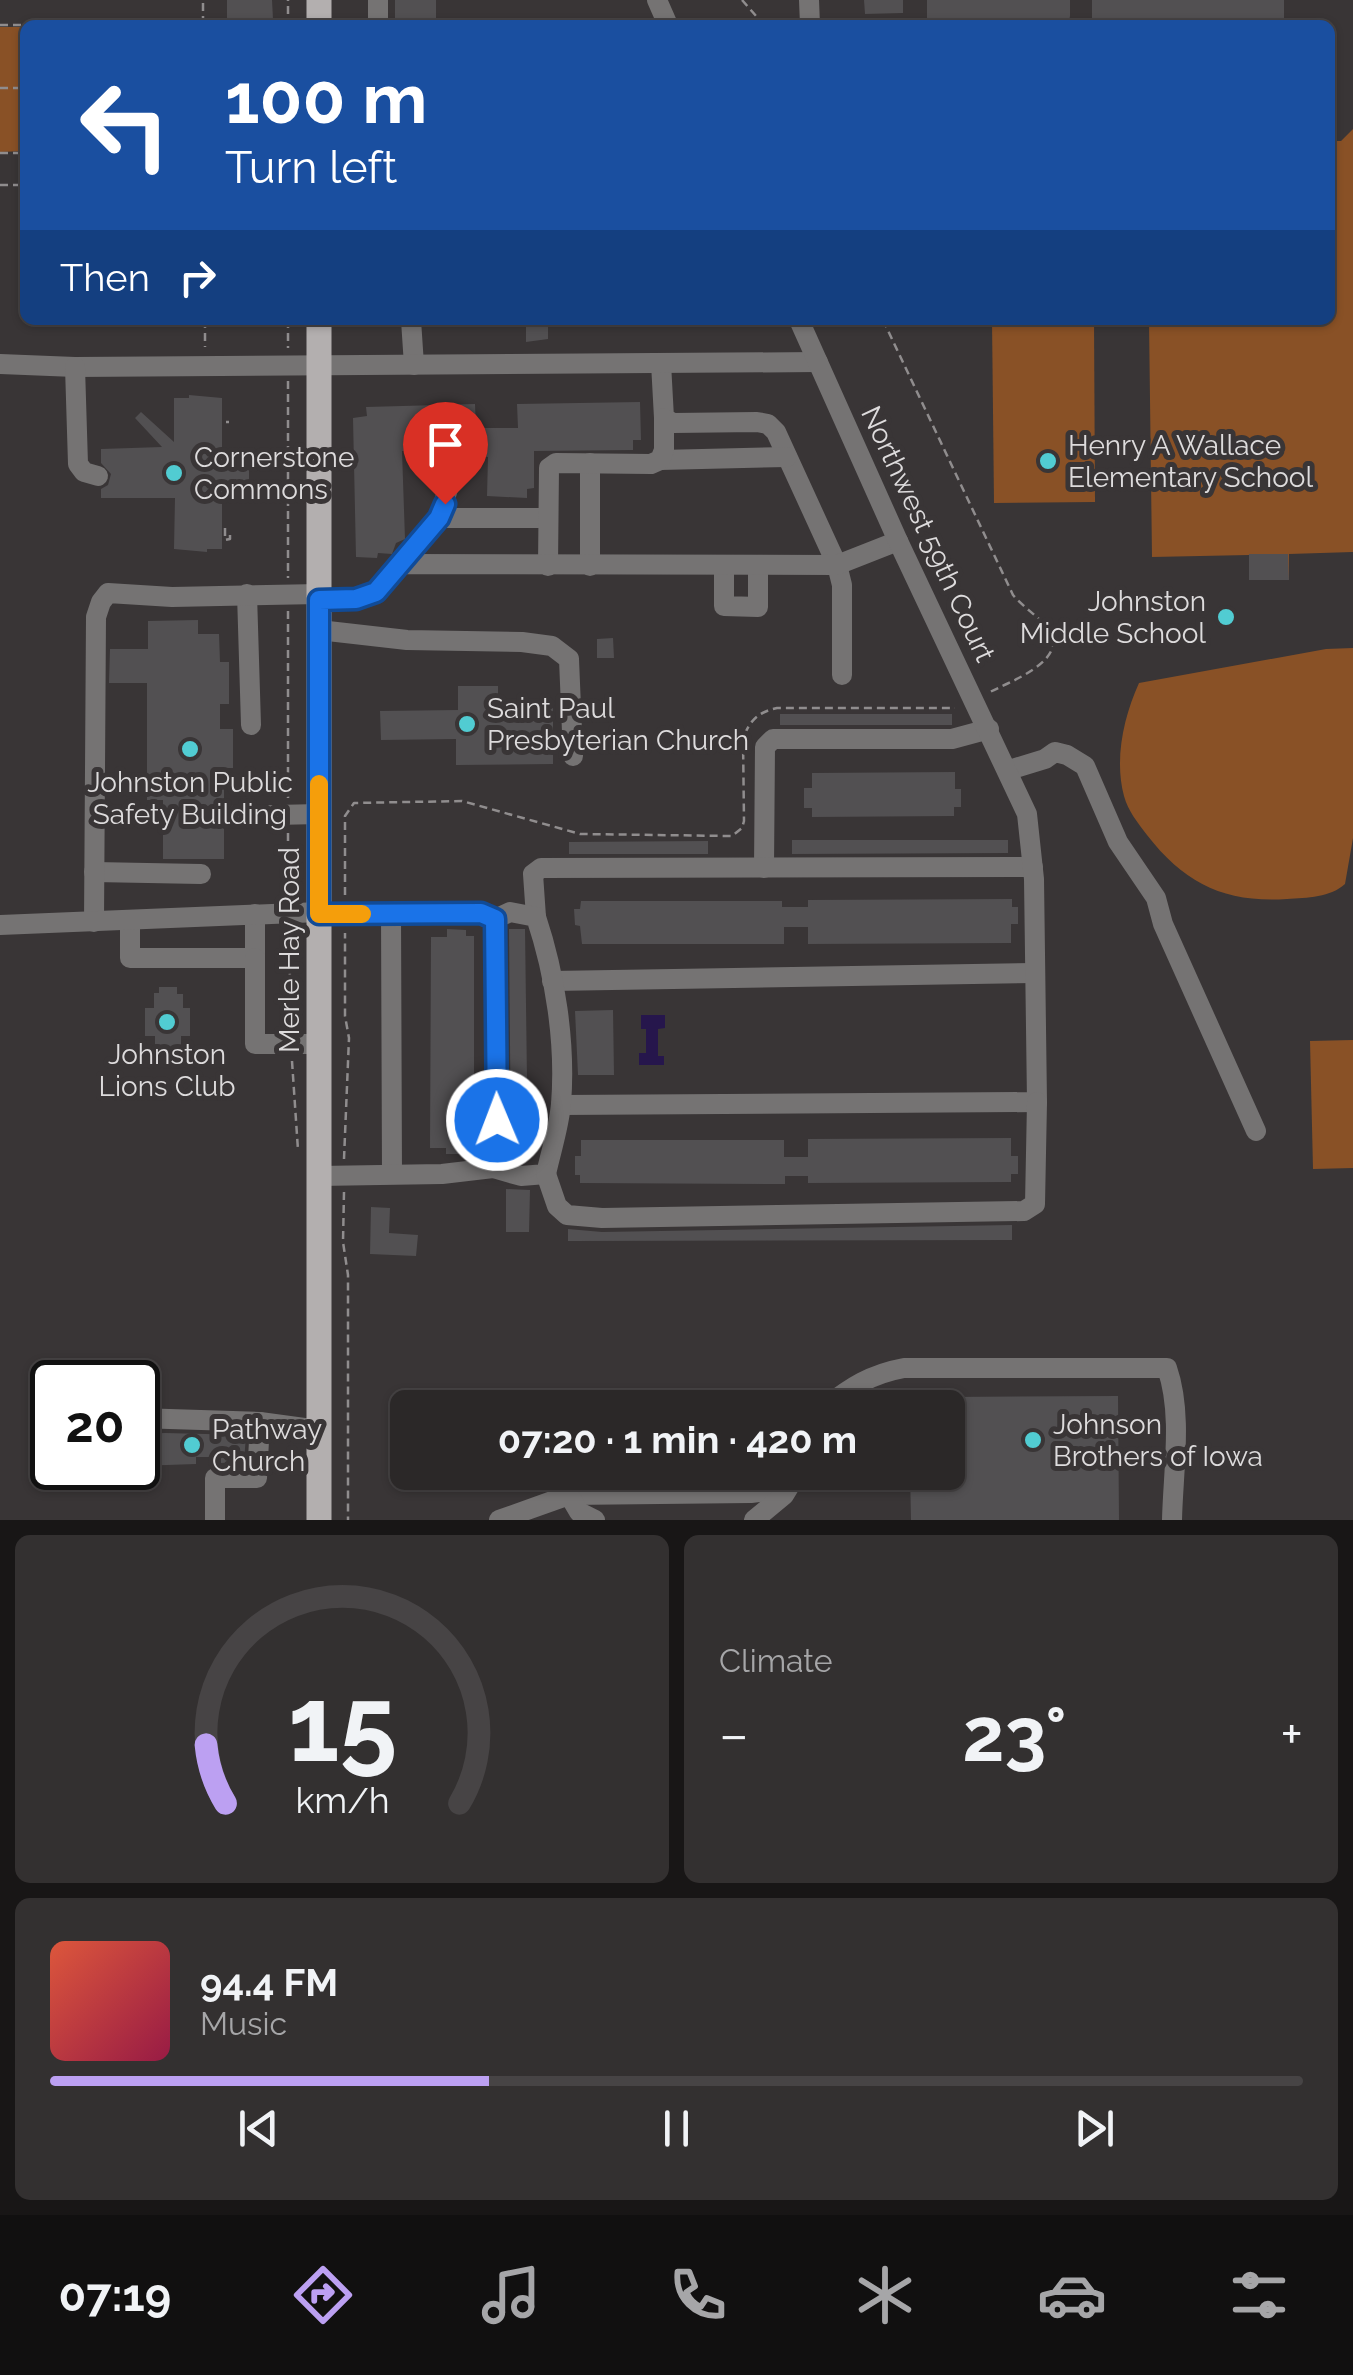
<!DOCTYPE html>
<html lang="en">
<head>
<meta charset="utf-8">
<style>
  body { margin:0; font-family:Raleway,sans-serif; background:#333030; color:#f1f3f6; height:100vh; display:flex; flex-direction:column; font-size:38px; white-space:nowrap }
  * { box-sizing:border-box; margin:0 }
  p { font-size:32px; color:#a6a6a8 }
  .icon { flex:none; width:55px; height:55px; fill:none; stroke:currentColor; stroke-width:2; stroke-linecap:round; stroke-linejoin:round }
  .map { position:relative; height:1520px; overflow:hidden }
  .drawer { display:flex; flex-direction:column; gap:15px; padding:15px; background:#181616; flex:1 }
  .drawer>* { flex:none }
  .top-card { position:absolute; left:20px; top:20px; width:1315px; height:305px; border-radius:15px; box-shadow:0 2px 8px #0004,0 0 0 2px #474445; background:#1a4fa0; color:#fff; overflow:hidden }
  .speed { position:absolute; left:30px; top:1360px; display:flex; gap:20px; font-size:50px; font-weight:700; text-align:center }
  .speed>* { display:grid; place-content:center; width:130px; height:130px; border-radius:50%; background:#2b2828; box-shadow:0 2px 8px #0004,0 0 0 2px #474445; line-height:1 }
  .speed .limit { border:5px solid #111; border-radius:15px; background:#fff; color:#111 }
  .pin { position:absolute; display:grid; place-items:center; width:85px; height:85px; color:#fff; margin:-102px -42px; border-radius:50% 50% 50% 0; rotate:-45deg; box-shadow:0 0 10px #0007 }
  .pin .icon { rotate:45deg }
  .me { position:absolute; width:110px; margin:-55px; rotate:359deg; stroke-linejoin:round; filter:drop-shadow(0 0 8px #0008) }
  .turn { display:flex; align-items:center; gap:35px; height:210px; padding:0 40px; font-size:45px }
  .turn .icon { width:130px; height:130px; stroke-width:2.5 }
  .turn b { display:block; font-size:70px; line-height:85px }
  .then { display:flex; align-items:center; height:95px; padding:0 40px; background:#0003; gap:20px; font-size:38px }
  .big { font-size:75px; font-weight:700; line-height:1.1 }
  .drawer .tile { flex:1; display:flex; flex-direction:column; justify-content:center; gap:15px; min-width:0; padding:0 35px; border-radius:15px; background:#333030 }
  .drawer .dial { align-items:center; gap:0 }
  .dial svg { height:260px; overflow:visible; fill:none; stroke:#474445; stroke-width:7; stroke-linecap:round; text-anchor:middle }
  .dial text { fill:#f1f3f6; stroke:none }
  .song { display:flex; align-items:center; gap:30px }
  .cover { width:120px; height:120px; border-radius:15px; background:linear-gradient(135deg,hsl(10 70% 55%),hsl(340 70% 35%)) }
  .played { height:10px; border-radius:5px; background:linear-gradient(90deg,#bca0f2 35%,#474445 35%) }
  .keys { display:flex; justify-content:space-around; direction:ltr }
  .heat { display:flex; justify-content:space-between; align-items:center; font-size:55px; direction:ltr }
  .drawer .tiles { flex:1; display:grid; gap:15px; grid-template-columns:1fr 1fr }
  .tile:last-child { grid-column:span 2 }
  .trip { position:absolute; left:390px; top:1390px; width:575px; height:100px; border-radius:15px; background:#2b2828; box-shadow:0 2px 8px #0004,0 0 0 2px #474445; font-weight:700; line-height:100px; text-align:center }
  .menu { display:flex; height:160px; justify-content:space-around; align-items:center; background:#111010; color:#a6a6a8 }
  .menu .icon { width:70px; height:70px }
  .menu .current { color:#bca0f2 }
  .menu b { font-size:45px; color:#f1f3f6 }
  .map>svg:first-child { display:block }
</style>
</head>
<body>
<div class="map">
<svg width="1353" height="1520" viewBox="0 0 1353 1520">
  <rect width="100%" height="100%" fill="#393536"/>
  <g fill="#895126">
    <path d="M0,27H25V151L0,152Z"/>
    <path d="M1353,129V552L1289,554V580H1249V555L1152,557L1149,320H1330V141H1341Z"/>
    <path d="M992,320H1094L1095,502L994,503Z"/>
    <path d="M1353,648V838L1345,884C1331,897 1307,898 1287,899C1225,903 1185,884 1147,835C1138,823 1128,811 1124,796C1114,759 1124,716 1139,683L1326,649Z"/>
    <path d="M1353,1040V1168L1313,1169L1310,1041Z"/>
  </g>
  <path fill="#26164c" d="M641,1015H665V1028L658,1029V1056H664V1065H639V1053H646V1029H641Z"/>
  <g fill="#525052">
    <path d="M227,0H272L273,19L227,18Z"/>
    <rect x="395" y="0" width="41" height="23"/>
    <path d="M864,0H903V13L865,14Z"/>
    <path d="M927,0H1070V16L1068,25H927Z"/>
    <path d="M1092,0H1284V23L1092,25Z"/>
    <path d="M526,322L548,326V339L526,342Z"/>
    <path d="M189,395L222,398V455H226V467H249V483H226V495H222V549H207V552L174,549L175,498H101V489L108,485L111,474L101,463V449L162,447L135,418L141,412L174,442V398H189Z"/>
    <path d="M640,402L641,440H633V450L534,451V488L527,489V498L487,496L488,457L402,451L405,539L396,543L392,554L378,553L377,558L356,557L353,418L367,416L366,407L475,404L476,428H518L517,404Z"/>
    <path d="M1249,554H1288L1289,580H1249Z"/>
    <path d="M198,620V634H219L220,662H229V704H220V729H233V768H224V803L217,809L214,815L217,824L224,829V859H163V800H147V683H109L110,649H148V621Z"/>
    <path d="M613,638L614,658H597V639Z"/>
    <path d="M458,686H498V705H553V764L456,765V739L381,740L380,711L458,710Z"/>
    <rect x="780" y="714" width="172" height="11"/>
    <path d="M955,772V789H961V807H954V816L812,817V808H804V788H812V773Z"/>
    <path d="M792,840H1008V853L792,854Z"/>
    <path d="M708,841V854H569V842Z"/>
    <path d="M1012,899V907H1018V924H1011V943L808,944V927H784V944H582L580,926L575,925L574,909H580L581,901H782V907H808V900Z"/>
    <path d="M447,929L466,930V936H474V1147H467V1154H446V1148H430L431,937H447Z"/>
    <path d="M509,929H525L528,1156H511Z"/>
    <path d="M159,987H177V994H183V1008H190V1036H181V1050H155V1036H145V1008H154V993H159Z"/>
    <path d="M613,1010L614,1075H578L575,1011Z"/>
    <path d="M1011,1138V1156H1018V1174H1011V1182L808,1183V1176H785V1184L580,1183V1175H575V1156H581V1140H784V1157H808V1139Z"/>
    <path d="M506,1189L530,1190L529,1232H506Z"/>
    <path d="M371,1207L390,1208L389,1233L418,1235L416,1256L370,1254Z"/>
    <path d="M1012,1225V1240L568,1241V1229L602,1232Z"/>
    <path d="M1118,1396L1119,1520H911L910,1472H948V1397Z"/>
    <path d="M165,1433L246,1435L244,1462L221,1463V1457H196V1464L138,1466V1434Z"/>
  </g>
  <g fill="none" stroke-linecap="round" stroke-linejoin="round">
    <g stroke="#908d8e" stroke-width="2.5" stroke-dasharray="8 5" stroke-linecap="butt">
      <path d="M742,0L764,25"/>
      <path d="M203,24V0"/>
      <path d="M0,25H288V0"/>
      <path d="M0,88H25"/>
      <path d="M0,153H25"/>
      <path d="M0,185H25"/>
      <path d="M205,320V347"/>
      <path d="M288,320V348"/>
      <path d="M883,320L1013,595C1023,607 1038,616 1048,629C1071,660 1009,682 990,692"/>
      <path d="M288,381V578"/>
      <path d="M226,422H229"/>
      <path d="M225,528V540L230,539V531"/>
      <path d="M288,611V798"/>
      <path d="M288,893V831"/>
      <path d="M345,895V816L354,803L462,801L580,834L732,836L742,828L744,821L743,739C749,721 758,712 777,708H955"/>
      <path d="M289,931L291,1028"/>
      <path d="M292,1061L298,1150"/>
      <path d="M344,1159L349,1038L345,1016V933"/>
      <path d="M344,1192L343,1242L348,1275V1520"/>
    </g>
    <g stroke="#757373" stroke-width="20">
      <path d="M657,0L668,25"/>
      <path d="M809,0L810,25"/>
      <path d="M378,25V0"/>
      <path d="M411,320L414,365"/>
      <path d="M661,363L664,418L673,423L757,422L768,424L776,432L837,565L842,585V675"/>
      <path d="M0,364L75,367L818,362"/>
      <path d="M75,367L78,464L84,472L98,476"/>
      <path d="M660,460L787,457"/>
      <path d="M590,463V566"/>
      <path d="M439,518L448,489"/>
      <path d="M402,564L439,518H548"/>
      <path d="M548,566L549,468L556,463L651,464L660,460L664,450V418"/>
      <path d="M724,566V606L758,607V567"/>
      <path d="M247,594L251,725"/>
      <path d="M319,599C366,599 370,600 402,564L837,565L898,541"/>
      <path d="M319,630L407,640L522,642L552,646L569,659L573,756"/>
      <path d="M1009,770L1045,759L1055,752L1067,755L1085,766L1118,842L1156,898L1163,924L1256,1131"/>
      <path d="M228,816L319,814"/>
      <path d="M764,868L765,747L773,739H952L989,729"/>
      <path d="M94,872L201,874"/>
      <path d="M391,913L392,1174"/>
      <path d="M319,914L481,913L495,919L497,1155L493,1168L442,1174L319,1176"/>
      <path d="M536,917L533,874L541,868L1033,867"/>
      <path d="M130,921V958H255V914"/>
      <path d="M94,922L96,617L101,602L108,593L172,597L319,594"/>
      <path d="M0,925L319,912"/>
      <path d="M255,958V1044H319"/>
      <path d="M552,981L1035,973"/>
      <path d="M561,1105L1037,1102L1034,879L1027,814L898,541L799,320"/>
      <path d="M493,1168L521,1176L546,1174C551,1151 559,1127 561,1104C566,1043 555,974 536,917L510,912L495,919"/>
      <path d="M546,1174L557,1206L567,1215L602,1218L1024,1211L1035,1204L1037,1102"/>
      <path d="M824,1408C851,1387 871,1374 904,1368H1167C1183,1414 1173,1472 1172,1520"/>
      <path d="M138,1418L260,1422L319,1430"/>
      <path d="M569,1495L751,1493L787,1489"/>
      <path d="M215,1520V1478H257L260,1422"/>
      <path d="M499,1520L569,1495L579,1512L595,1520"/>
      <path d="M754,1520L784,1495L798,1472"/>
    </g>
    <g stroke="#b3afaf" stroke-width="25">
      <path d="M319,0V25"/>
      <path d="M319,320V1520"/>
    </g>
  </g>
  <g fill="none" stroke-linecap="round" stroke-linejoin="round">
    <defs>
      <path id="route" d="M445,504L439,518L376,592L356,599L319,600V914L481,913L495,919L497,1120"/>
    </defs>
    <use href="#route" stroke="#114b97" stroke-width="25"/>
    <use href="#route" stroke="#1a73e8" stroke-width="18"/>
    <path stroke="#f59e0b" stroke-width="18" d="M319,784V914H362"/>
  </g>
  <g fill="#51ccd2" stroke="#393536" stroke-width="4">
    <circle cx="1048" cy="461" r="10"/>
    <circle cx="174" cy="473" r="10"/>
    <circle cx="1226" cy="617" r="10"/>
    <circle cx="467" cy="724" r="10"/>
    <circle cx="190" cy="749" r="10"/>
    <circle cx="167" cy="1022" r="10"/>
    <circle cx="1033" cy="1440" r="10"/>
    <circle cx="192" cy="1445" r="10"/>
  </g>
  <g text-anchor="middle" dominant-baseline="central" stroke-width="10" stroke-linejoin="round" paint-order="stroke">
    <g font-size="28" fill="#dddbdc" stroke="#393536" text-anchor="start">
      <text x="1068" y="445">Henry A Wallace<tspan x="1068" dy="32">Elementary School</tspan></text>
      <text x="194" y="457">Cornerstone<tspan x="194" dy="32">Commons</tspan></text>
      <text x="1206" y="601" text-anchor="end">Johnston<tspan x="1206" dy="32">Middle School</tspan></text>
      <text x="487" y="708">Saint Paul<tspan x="487" dy="32">Presbyterian Church</tspan></text>
      <text x="190" y="782" text-anchor="middle">Johnston Public<tspan x="190" dy="32">Safety Building</tspan></text>
      <text x="167" y="1054" text-anchor="middle">Johnston<tspan x="167" dy="32">Lions Club</tspan></text>
      <text x="1053" y="1424">Johnson<tspan x="1053" dy="32">Brothers of Iowa</tspan></text>
      <text x="212" y="1429">Pathway<tspan x="212" dy="32">Church</tspan></text>
    </g>
    <g font-size="28" fill="#dddbdc" stroke="#393536">
      <text transform="translate(928 534) rotate(65)">Northwest 59th Court</text>
      <text transform="translate(289 950) rotate(-90)">Merle Hay Road</text>
    </g>
  </g>
</svg>
<div class="speed"><div class="limit">20</div></div>
<div class="pin" style="left:445px;top:504px;background:#d93025"><svg class="icon" aria-label="arrive" viewBox="0 0 24 24"><path d="M6 21V4h12l-3 4 3 4H6"/></svg></div>
<svg class="me" style="left:497px;top:1120px" viewBox="-20 -20 40 40"><circle r="17" fill="#1a73e8" stroke="#fff" stroke-width="3"/><path d="M0-11L8 9 0 5-8 9z" fill="#fff"/></svg>
<div class="trip">07:20 · 1 min · 420 m</div>
<div class="top-card">
<div class="turn"><svg class="icon" aria-label="left" viewBox="0 0 24 24"><path d="M17 20v-9H6M10 6l-5 5 5 5"/></svg><div><b>100 m</b>Turn left</div></div>
<div class="then">Then<svg class="icon" aria-label="right" viewBox="0 0 24 24"><path d="M7 20v-9h11M14 6l5 5-5 5"/></svg></div>
</div>
</div>
<section class="drawer">
<div class="tiles">
<div class="tile dial"><svg viewBox="0 0 100 80">
<path d="M14 69A42 42 0 1 1 86 69"/>
<path d="M14 69A42 42 0 0 1 8 51" stroke="#bca0f2"/>
<text x="50" y="56" font-size="32" font-weight="700">15</text>
<text x="50" y="72" font-size="11">km/h</text>
</svg></div>
<div class="tile"><p>Climate</p>
<div class="heat"><a>−</a><b class="big">23°</b><a>+</a></div>
</div>
<div class="tile">
<div class="song"><i class="cover"></i><div><b>94.4 FM</b><p>Music</p></div></div>
<div class="played"></div>
<div class="keys"><svg class="icon" aria-label="previous" viewBox="0 0 24 24"><path d="M18 5L8 12l10 7zM5 5v14"/></svg><svg class="icon" aria-label="pause" viewBox="0 0 24 24"><path d="M8 5v14M16 5v14"/></svg><svg class="icon" aria-label="next" viewBox="0 0 24 24"><path d="M6 5l10 7-10 7zM19 5v14"/></svg></div>
</div>
</div>
</section>
<nav class="menu">
<b>07:19</b>
<svg class="icon current" aria-label="directions" viewBox="0 0 24 24"><path d="M12 3l9 9-9 9-9-9zM9 14v-3h6M13 9l2 2-2 2"/></svg>
<svg class="icon" aria-label="music" viewBox="0 0 24 24"><path d="M9 18V5l10-2v13"/><circle cx="6" cy="18" r="3"/><circle cx="16" cy="16" r="3"/></svg>
<svg class="icon" aria-label="phone" viewBox="0 0 24 24"><path d="M5 4h4l2 5-3 2q2 4 5 5l2-3 5 2v4C11 20 4 13 5 4z"/></svg>
<svg class="icon" aria-label="climate" viewBox="0 0 24 24"><path d="M12 3v18M4 7l16 10M4 17L20 7"/></svg>
<svg class="icon" aria-label="car" viewBox="0 0 24 24"><path d="M5 17H2v-5l4-1 3-4h7l3 4 3 1v5h-3M9 17h6M6 11h13"/><circle cx="7" cy="17" r="2"/><circle cx="17" cy="17" r="2"/></svg>
<svg class="icon" aria-label="filters" viewBox="0 0 24 24"><path d="M4 7h16M4 17h16"/><circle cx="9" cy="7" r="2"/><circle cx="15" cy="17" r="2"/></svg>
</nav>
</body>
</html>
